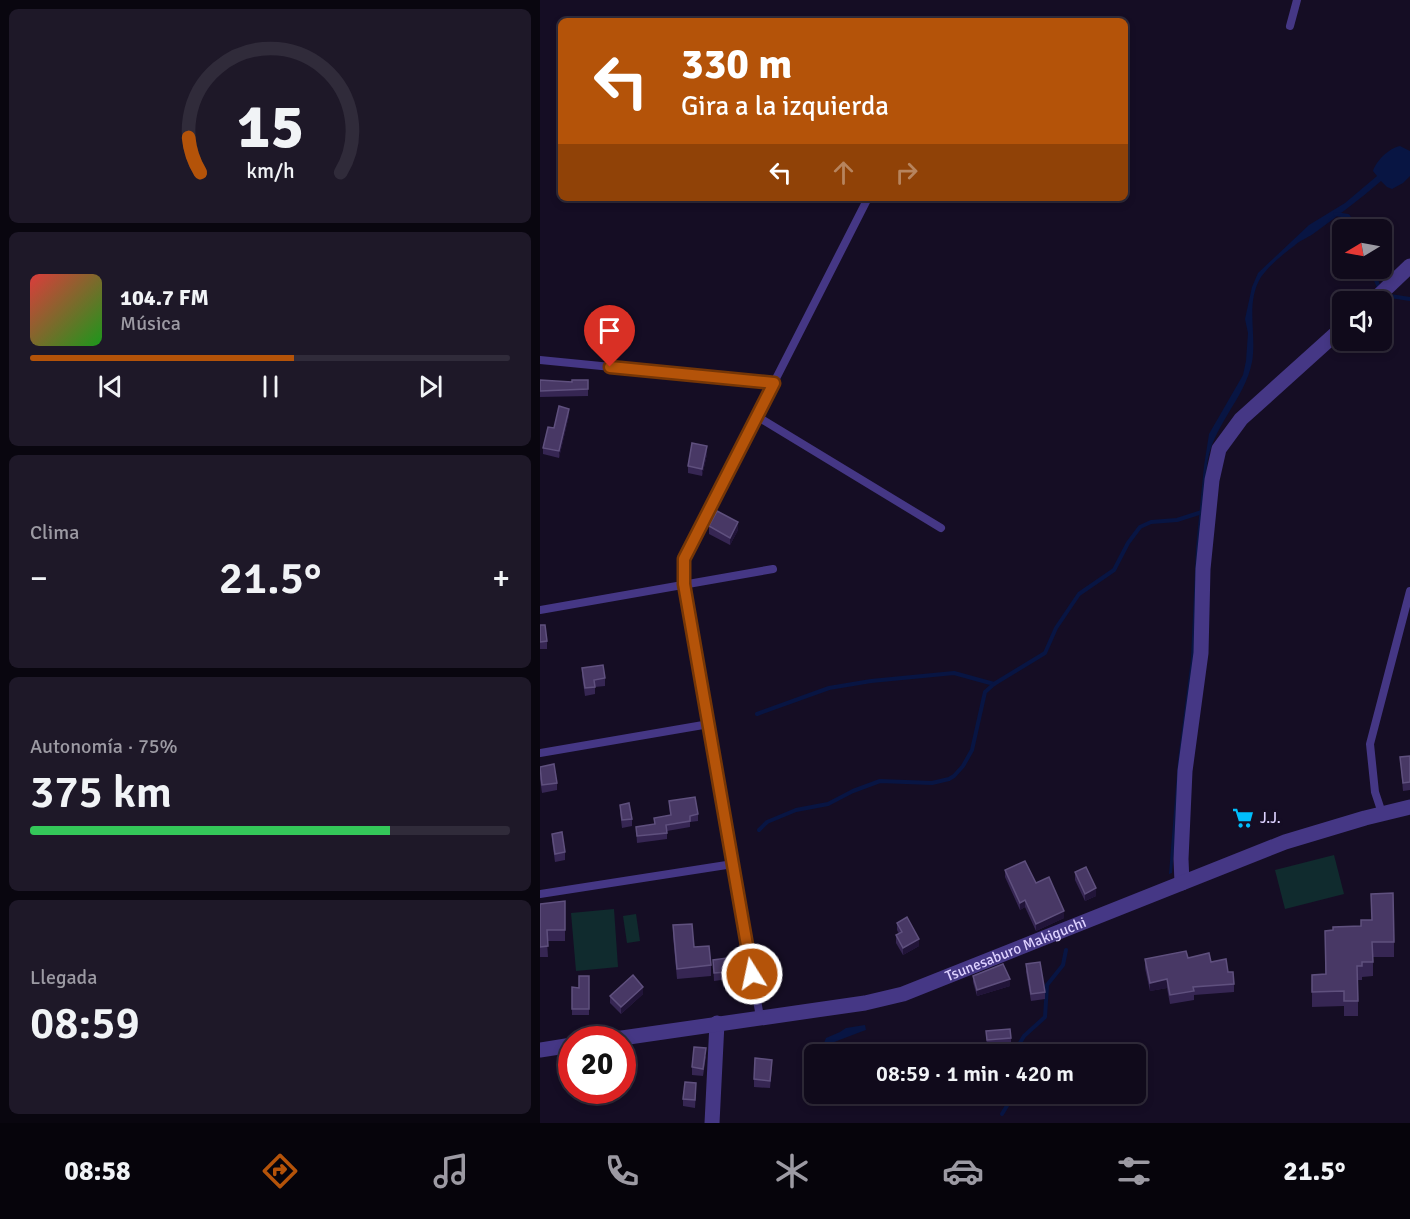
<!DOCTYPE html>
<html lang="es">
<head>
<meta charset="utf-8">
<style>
  body { margin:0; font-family:Signika,sans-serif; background:#1e1828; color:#f1f3f6; height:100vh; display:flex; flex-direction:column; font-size:22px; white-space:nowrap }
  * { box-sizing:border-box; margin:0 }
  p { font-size:20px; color:#9c9aa3 }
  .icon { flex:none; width:33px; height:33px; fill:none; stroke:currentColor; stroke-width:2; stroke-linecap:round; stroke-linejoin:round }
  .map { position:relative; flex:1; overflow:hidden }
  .sheet { display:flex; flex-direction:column; gap:9px; padding:9px; background:#09060f; width:540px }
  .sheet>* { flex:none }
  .hud { position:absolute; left:18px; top:18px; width:570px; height:183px; border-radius:9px; box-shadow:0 3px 9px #0003,0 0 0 2px #302b3a; background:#b45309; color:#fff; overflow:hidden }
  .needle { width:39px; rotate:260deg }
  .fabs { position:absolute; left:792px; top:219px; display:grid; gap:12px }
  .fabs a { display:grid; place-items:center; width:60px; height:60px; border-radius:9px; background:#100a1b; box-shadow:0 3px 9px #0003,0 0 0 2px #302b3a; font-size:30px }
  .speed { position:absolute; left:18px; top:1026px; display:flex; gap:12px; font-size:30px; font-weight:700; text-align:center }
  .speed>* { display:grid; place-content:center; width:78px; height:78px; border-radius:50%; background:#100a1b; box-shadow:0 3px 9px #0003,0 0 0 2px #302b3a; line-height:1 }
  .speed .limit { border:9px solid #d22; background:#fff; color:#111 }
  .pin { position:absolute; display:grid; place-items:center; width:51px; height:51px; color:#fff; margin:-62px -26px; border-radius:50% 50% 50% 0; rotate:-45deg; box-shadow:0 0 6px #0007 }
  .pin .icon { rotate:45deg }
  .me { position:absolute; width:66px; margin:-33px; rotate:350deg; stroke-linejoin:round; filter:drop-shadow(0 0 4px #0008) }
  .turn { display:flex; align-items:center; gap:21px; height:126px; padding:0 24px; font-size:27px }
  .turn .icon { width:78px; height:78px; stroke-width:2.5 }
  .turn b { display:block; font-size:42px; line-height:51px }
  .lanes { display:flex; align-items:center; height:57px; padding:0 24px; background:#0003; justify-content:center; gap:30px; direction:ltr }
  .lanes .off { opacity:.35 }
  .big { font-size:45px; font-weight:600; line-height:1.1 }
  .sheet .tile { flex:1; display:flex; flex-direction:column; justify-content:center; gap:9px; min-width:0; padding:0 21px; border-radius:9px; background:#1e1828 }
  .sheet .dial { align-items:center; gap:0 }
  .dial svg { height:156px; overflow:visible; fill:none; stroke:#302b3a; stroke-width:7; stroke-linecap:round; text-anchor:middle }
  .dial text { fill:#f1f3f6; stroke:none }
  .song { display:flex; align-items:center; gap:18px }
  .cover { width:72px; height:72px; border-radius:9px; background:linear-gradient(135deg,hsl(0 70% 55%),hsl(120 70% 35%)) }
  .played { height:6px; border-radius:3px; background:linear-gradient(90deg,#b45309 55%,#302b3a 55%) }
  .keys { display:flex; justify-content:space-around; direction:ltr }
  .heat { display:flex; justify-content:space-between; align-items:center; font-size:33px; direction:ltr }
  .charge { height:9px; border-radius:4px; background:linear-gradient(90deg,#34c759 75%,#302b3a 0) }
  .trip { position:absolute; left:264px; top:1044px; width:342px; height:60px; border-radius:9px; background:#100a1b; box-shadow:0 3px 9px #0003,0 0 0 2px #302b3a; font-weight:600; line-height:60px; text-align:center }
  .tabs { display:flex; height:96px; justify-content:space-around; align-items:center; background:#06040b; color:#9c9aa3 }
  .tabs .icon { width:42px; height:42px }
  .tabs .active { color:#b45309 }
  .tabs b { font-size:27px; color:#f1f3f6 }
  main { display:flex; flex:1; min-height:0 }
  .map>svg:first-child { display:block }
</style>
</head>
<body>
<main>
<section class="sheet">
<div class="tile dial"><svg viewBox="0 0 100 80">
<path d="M14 69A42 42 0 1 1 86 69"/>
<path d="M14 69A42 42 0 0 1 8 51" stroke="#b45309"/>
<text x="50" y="56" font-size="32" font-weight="700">15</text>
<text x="50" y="72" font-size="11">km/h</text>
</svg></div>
<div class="tile">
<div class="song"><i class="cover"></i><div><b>104.7 FM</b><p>Música</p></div></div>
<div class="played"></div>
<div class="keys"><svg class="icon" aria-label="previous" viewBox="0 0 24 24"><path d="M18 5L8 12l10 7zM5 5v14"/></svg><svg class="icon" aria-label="pause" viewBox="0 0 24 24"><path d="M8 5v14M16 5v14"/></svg><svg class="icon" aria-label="next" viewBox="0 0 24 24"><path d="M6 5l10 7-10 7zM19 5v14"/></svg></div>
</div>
<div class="tile"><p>Clima</p>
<div class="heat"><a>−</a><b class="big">21.5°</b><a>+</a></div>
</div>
<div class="tile"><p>Autonomía · 75%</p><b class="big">375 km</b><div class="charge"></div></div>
<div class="tile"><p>Llegada</p><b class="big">08:59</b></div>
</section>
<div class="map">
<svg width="870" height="1123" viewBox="0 0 870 1123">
  <rect width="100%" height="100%" fill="#150d24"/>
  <g fill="#102b2e">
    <path d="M794,855L804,894L745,909L735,870Z"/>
    <path d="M74,909L78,967L36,971L31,913Z"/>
    <path d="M96,914L100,941L87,943L83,916Z"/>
  </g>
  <g fill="#081543">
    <path d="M860,146L870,151V176L863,183L852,189L847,187L841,181C819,200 796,217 773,234C767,238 759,241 754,246C743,254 729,266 721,277C705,303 717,334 712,362C705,399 671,427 667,466C661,523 663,581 657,638C650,716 639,794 632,873L629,874L638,760L651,659L656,548L664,466L669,434L703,375L706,361L708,333L705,319L712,287L718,273L769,225L805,203L837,176L833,171C836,161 849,148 860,146Z"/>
    <path d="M325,1025L326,1030L323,1031L289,1044L284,1043L286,1038L300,1032L306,1028Z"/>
  </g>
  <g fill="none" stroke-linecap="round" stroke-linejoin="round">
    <g stroke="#081543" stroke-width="4">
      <path d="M795,214L808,216L817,230"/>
      <path d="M831,268L840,290"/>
      <path d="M847,294L850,296L870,299"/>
      <path d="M217,714L289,688L331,681L414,673L454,684"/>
      <path d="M219,830L227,822L256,810L288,804L313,791L340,781L392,783L409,779L414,776L423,766L432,750L445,692L454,684L505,653L516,628L539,594L574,570L588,543L600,527L611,522L637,520L662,512"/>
      <path d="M479,1054L477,1048L484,1036L505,1017L507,985L523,965L526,950"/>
      <path d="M462,1114L474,1094"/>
    </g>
    <g stroke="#453785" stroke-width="8">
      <path d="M750,26L757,0"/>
      <path d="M0,360L234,383"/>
      <path d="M218,417L401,528"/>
      <path d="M0,610L233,569"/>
      <path d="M0,753L169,724"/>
      <path d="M842,813L835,792L830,744L870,591"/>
      <path d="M0,894L193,864"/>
      <path d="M220,1017L144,584V559L328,198"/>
    </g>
    <g stroke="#453785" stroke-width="15">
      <path d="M832,302L870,266"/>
      <path d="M642,883L641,859L645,771L661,653L663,569L672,480L679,449L701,419L802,328"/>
      <path d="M172,1123L177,1023"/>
    </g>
    <g stroke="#453785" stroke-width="15">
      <path id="s1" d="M68,1040L325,1003L363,994L745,842L825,818L870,807"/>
      <path d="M0,1050L32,1045"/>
    </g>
  </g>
  <g fill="#362653">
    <path d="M0,380L32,382L48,380V396L0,397Z"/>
    <path d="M29,415L19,458L3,454V448L14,428Z"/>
    <path d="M167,454L162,476L148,473V466Z"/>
    <path d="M169,526L198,530L190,545L169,534Z"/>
    <path d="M0,625L7,641V649H0Z"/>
    <path d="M42,668L65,678V686L55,687V694L45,696L42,676Z"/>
    <path d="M870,756V790L863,791L860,757Z"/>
    <path d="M0,767L17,783V790L2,793L0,779Z"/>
    <path d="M129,801L158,814V821L150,822V827L127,831V839L97,843L96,827L114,824V818L130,815Z"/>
    <path d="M80,805L92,819V826L82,828L80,812Z"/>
    <path d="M12,834L25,852V860L15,862L12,841Z"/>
    <path d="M465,870L496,883L524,918L496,931L485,907L480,910L465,877Z"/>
    <path d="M535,872L556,896L545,901L535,880Z"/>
    <path d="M25,901V941H7L8,957H0V904Z"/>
    <path d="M357,923L379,946L363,955L356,943V935L359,934L357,930Z"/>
    <path d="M133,925L154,947L171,965V976L137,979L133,936Z"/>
    <path d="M785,931L854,942V957H833V976L822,977V980H818V1016H804V1006L772,1007V975L785,974Z"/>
    <path d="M648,958L671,962L688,972L694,984V992L654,995V1000L630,1004L627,988L610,991L605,968V959Z"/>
    <path d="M173,960L188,972V979L174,981Z"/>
    <path d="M486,964L505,992V999L491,1001L486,972Z"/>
    <path d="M49,976V1015H32V987L39,988Z"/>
    <path d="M433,976L470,986L437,996L433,982Z"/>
    <path d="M103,994L81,1014L70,1003V996Z"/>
    <path d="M446,1031L471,1038V1046L447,1048Z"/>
    <path d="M166,1056L163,1076L152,1075V1067Z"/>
    <path d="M232,1067L230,1088L214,1087V1079Z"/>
    <path d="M156,1091L155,1108L143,1106V1099Z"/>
  </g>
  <g fill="#211438">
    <path d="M29,409V415L19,458V451Z"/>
    <path d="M167,446V454L162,476V469Z"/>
    <path d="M198,522V530L190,545V538Z"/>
    <path d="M556,888V896L545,901V894Z"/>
    <path d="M485,900V907L480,910V903Z"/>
    <path d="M524,911V918L496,931V924Z"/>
    <path d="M379,939V946L363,955V948Z"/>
    <path d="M470,979V986L437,996V990Z"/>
    <path d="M627,979V988L610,991V983Z"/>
    <path d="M103,987V994L81,1014V1007Z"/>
  </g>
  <g fill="#483865" stroke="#5f507e" stroke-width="1.5">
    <path d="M0,380L32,382V380H48V389L0,391Z"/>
    <path d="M19,406L29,409L19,451L3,448L8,427L14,428Z"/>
    <path d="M152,443L167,446L162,469L148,466Z"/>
    <path d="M177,511L198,522L190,538L169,526Z"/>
    <path d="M0,625H5L7,641L0,642Z"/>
    <path d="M63,665L65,678L54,680L55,687L45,688L42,668Z"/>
    <path d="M870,756V782L863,783L860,757Z"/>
    <path d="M14,764L17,783L2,785L0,767Z"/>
    <path d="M155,797L158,814L150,816V821L126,825L127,833L97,836L96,827L115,824L114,818L131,815L129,801Z"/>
    <path d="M89,803L92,819L82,820L80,805Z"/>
    <path d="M22,832L25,852L15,854L12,834Z"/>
    <path d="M485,861L496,883L509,877L524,911L496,924L485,900L480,903L465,870Z"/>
    <path d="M546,867L556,888L545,894L535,872Z"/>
    <path d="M853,893L854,942H832L833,962H822V966H817L818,1001H804V991L772,992V975L786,974L785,931L793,930V927L821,926V920H832L831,894Z"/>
    <path d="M25,901V930H7L8,946L0,947V904Z"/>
    <path d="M367,917L379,939L363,948L356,935L362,932L357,923Z"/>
    <path d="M152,924L154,947L169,946L171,965L137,969L133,925Z"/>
    <path d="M646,951L648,958L669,953L671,962L686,959L688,972H693L694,984L653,987L654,991L630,995L627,979L610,983L605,959Z"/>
    <path d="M187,958L188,972L174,973L173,960Z"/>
    <path d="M500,962L505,992L491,994L486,964Z"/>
    <path d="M463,964L470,979L437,990L433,976Z"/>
    <path d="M93,975L103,987L81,1007L70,996Z"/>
    <path d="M39,976H49V1009H32V987L39,988Z"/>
    <path d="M470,1029L471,1038L447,1040L446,1031Z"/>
    <path d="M154,1047L166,1048L163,1069L152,1067Z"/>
    <path d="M440,1047L441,1054H397V1051Z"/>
    <path d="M215,1058L232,1060L230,1081L214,1079Z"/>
    <path d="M145,1082L156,1083L155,1100L143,1099Z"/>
  </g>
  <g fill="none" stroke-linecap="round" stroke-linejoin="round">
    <defs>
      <path id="route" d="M70,367L234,383L144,559V584L212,974"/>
    </defs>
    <use href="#route" stroke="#753606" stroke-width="15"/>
    <use href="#route" stroke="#b45309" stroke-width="10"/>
  </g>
  <defs>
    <symbol id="supermarket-bare" viewBox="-9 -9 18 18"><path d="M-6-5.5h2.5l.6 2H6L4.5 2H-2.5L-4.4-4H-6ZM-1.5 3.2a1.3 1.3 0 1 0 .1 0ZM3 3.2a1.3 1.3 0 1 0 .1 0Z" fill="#00befc" stroke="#150d24" stroke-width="2.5" paint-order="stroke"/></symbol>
  </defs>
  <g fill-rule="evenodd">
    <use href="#supermarket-bare" x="688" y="803" width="30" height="30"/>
  </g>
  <g text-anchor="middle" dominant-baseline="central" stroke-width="6" stroke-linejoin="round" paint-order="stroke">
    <g font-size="15" fill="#ddd1ff" stroke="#150d24" text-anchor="start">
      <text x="720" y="818">J.J.</text>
    </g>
    <g font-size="15" fill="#ddd1ff" stroke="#150d24">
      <text stroke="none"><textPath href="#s1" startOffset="420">Tsunesaburo Makiguchi</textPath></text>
    </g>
  </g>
</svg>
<div class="fabs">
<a><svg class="needle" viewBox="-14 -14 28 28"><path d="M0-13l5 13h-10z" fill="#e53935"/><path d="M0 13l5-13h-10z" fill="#9c9aa3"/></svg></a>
<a><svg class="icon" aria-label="sound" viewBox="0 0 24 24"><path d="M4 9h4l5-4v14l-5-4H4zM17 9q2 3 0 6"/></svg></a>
</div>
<div class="speed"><div class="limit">20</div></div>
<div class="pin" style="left:70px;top:367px;background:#d93025"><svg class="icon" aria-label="arrive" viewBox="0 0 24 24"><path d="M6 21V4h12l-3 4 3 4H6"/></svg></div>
<svg class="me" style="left:212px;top:974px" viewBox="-20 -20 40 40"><circle r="17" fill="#b45309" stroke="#fff" stroke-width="3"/><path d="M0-11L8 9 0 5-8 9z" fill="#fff"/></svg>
<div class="trip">08:59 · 1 min · 420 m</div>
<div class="hud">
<div class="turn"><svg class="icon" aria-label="left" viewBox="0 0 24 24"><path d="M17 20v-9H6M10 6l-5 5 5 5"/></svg><div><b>330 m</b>Gira a la izquierda</div></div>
<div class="lanes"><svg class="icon" aria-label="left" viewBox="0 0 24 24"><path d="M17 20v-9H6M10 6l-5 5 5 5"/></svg><svg class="icon off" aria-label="ahead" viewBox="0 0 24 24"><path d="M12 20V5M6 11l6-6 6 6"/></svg><svg class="icon off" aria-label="right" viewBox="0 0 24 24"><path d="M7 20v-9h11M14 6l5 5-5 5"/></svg></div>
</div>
</div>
</main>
<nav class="tabs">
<b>08:58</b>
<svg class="icon active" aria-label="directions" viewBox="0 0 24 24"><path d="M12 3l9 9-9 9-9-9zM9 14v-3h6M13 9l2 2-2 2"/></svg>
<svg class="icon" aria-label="music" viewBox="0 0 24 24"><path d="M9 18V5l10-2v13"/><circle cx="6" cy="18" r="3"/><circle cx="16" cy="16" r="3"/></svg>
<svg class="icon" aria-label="phone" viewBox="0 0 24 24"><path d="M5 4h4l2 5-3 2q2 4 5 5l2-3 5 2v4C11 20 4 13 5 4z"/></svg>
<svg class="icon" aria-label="climate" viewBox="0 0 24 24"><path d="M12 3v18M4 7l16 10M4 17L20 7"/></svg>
<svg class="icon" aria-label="car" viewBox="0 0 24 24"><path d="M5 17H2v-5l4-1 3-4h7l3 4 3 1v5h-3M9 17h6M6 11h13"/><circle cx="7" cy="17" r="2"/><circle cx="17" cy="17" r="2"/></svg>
<svg class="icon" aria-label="filters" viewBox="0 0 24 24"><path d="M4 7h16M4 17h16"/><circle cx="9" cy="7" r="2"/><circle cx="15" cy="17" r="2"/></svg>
<b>21.5°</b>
</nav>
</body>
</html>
